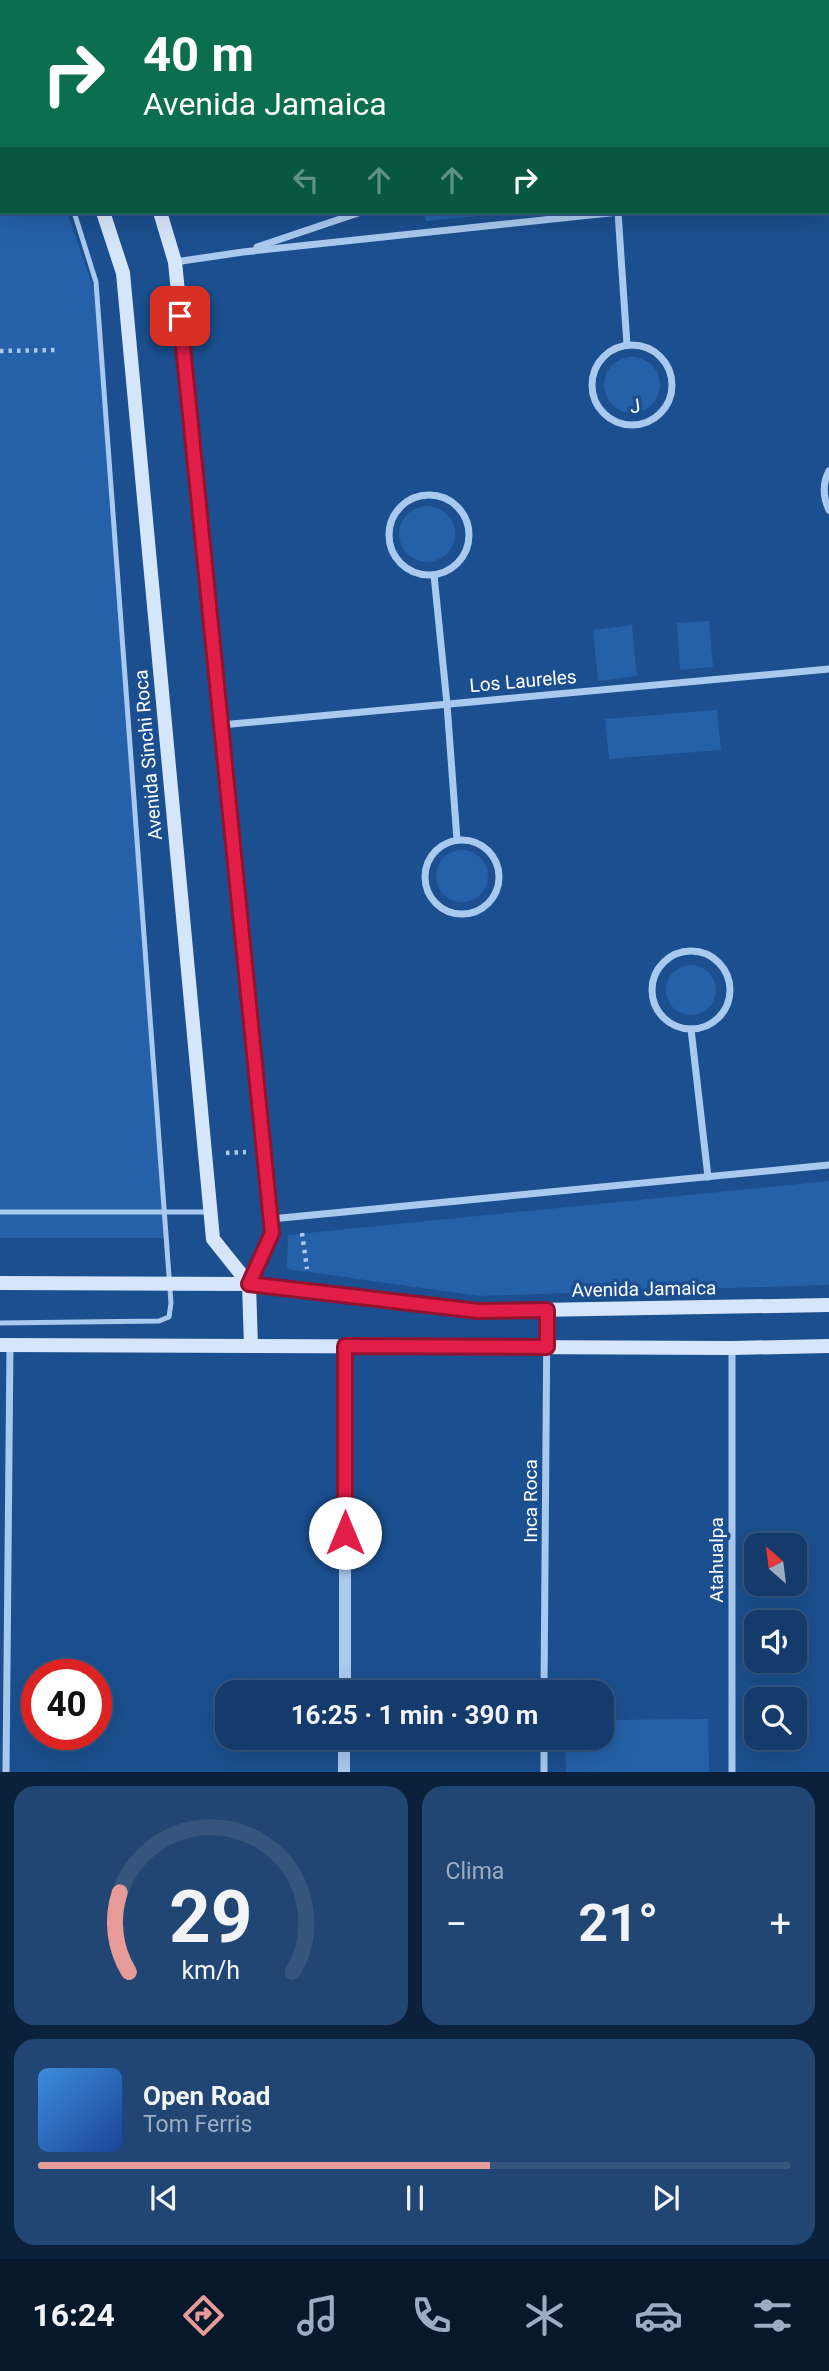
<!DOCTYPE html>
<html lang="es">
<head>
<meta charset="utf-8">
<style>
  body { margin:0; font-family:Roboto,sans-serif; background:#214673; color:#f1f3f6; height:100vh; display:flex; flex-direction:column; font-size:26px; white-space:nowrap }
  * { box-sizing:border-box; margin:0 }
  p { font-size:23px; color:#9dadc1 }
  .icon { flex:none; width:38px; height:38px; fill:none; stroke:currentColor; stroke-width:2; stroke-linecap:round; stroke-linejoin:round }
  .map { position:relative; height:1772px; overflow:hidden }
  .side { display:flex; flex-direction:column; gap:14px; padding:14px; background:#0b203b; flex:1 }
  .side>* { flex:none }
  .banner { position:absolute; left:0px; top:0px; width:830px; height:214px; box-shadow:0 7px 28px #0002,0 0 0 2px #33557e; background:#0b6e4f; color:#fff; overflow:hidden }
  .needle { width:46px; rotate:332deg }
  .buttons { position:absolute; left:744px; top:1533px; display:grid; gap:14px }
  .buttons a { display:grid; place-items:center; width:63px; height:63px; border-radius:14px; background:#143b6b; box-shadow:0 7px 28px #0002,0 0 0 2px #33557e; font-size:35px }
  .speed { position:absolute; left:21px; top:1659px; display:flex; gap:14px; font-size:35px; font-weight:700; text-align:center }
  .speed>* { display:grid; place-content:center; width:91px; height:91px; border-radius:50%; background:#143b6b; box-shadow:0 7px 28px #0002,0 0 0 2px #33557e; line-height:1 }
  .speed .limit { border:10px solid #d22; background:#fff; color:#111 }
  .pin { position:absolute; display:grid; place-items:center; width:60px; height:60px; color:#fff; margin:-30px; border-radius:14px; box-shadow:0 4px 10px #0006 }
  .me { position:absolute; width:77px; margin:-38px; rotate:0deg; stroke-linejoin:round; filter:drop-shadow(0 0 5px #0008) }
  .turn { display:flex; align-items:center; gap:24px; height:147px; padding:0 28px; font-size:32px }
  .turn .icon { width:91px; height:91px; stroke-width:2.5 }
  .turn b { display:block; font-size:49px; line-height:60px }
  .lanes { display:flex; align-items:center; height:66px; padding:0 28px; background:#0003; justify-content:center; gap:35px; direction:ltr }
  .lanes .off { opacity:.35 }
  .big { font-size:52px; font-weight:700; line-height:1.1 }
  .side .card { flex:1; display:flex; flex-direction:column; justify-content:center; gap:10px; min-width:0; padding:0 24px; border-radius:21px; background:#214673 }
  .side .dial { align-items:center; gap:0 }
  .dial svg { height:182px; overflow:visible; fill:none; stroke:#33557e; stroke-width:7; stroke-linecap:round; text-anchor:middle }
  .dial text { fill:#f1f3f6; stroke:none }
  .song { display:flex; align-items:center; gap:21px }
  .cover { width:84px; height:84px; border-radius:10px; background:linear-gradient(135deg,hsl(210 70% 55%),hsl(220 70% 35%)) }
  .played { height:7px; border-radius:4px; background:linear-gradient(90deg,#e69b98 60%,#33557e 60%) }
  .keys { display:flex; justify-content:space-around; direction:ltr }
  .heat { display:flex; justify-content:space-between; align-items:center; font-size:38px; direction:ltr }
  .side .tiles { flex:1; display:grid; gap:14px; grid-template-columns:1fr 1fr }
  .card:last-child { grid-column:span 2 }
  .trip { position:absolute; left:215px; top:1680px; width:399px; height:70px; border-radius:21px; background:#143b6b; box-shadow:0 7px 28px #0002,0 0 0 2px #33557e; font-weight:700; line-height:70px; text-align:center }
  .dock { display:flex; height:112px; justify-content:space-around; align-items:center; background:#08182b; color:#9dadc1 }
  .dock .icon { width:49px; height:49px }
  .dock .on { color:#e69b98 }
  .dock b { font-size:32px; color:#f1f3f6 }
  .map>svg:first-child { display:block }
</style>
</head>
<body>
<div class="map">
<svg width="829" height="1773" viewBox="0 0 829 1773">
  <rect width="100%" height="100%" fill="#1b4f8f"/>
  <g fill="#2461a8">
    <path d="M0,6L2,11V212H67L97,299L164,1238H0Z"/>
    <path d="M423,212H517L426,221Z"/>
    <circle cx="632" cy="385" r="28"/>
    <circle cx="427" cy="534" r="28"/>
    <path d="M709,621L713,667L680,670L677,623Z"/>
    <path d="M632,625L637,676L598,681L593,630Z"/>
    <path d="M717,710L721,750L609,759L605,719Z"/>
    <circle cx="462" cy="876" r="26"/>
    <circle cx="691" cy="990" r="25"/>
    <path d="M829,1181V1285L479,1296L287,1269L288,1235Z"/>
    <path d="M708,1719L709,1772H566L565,1738H602V1720Z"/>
  </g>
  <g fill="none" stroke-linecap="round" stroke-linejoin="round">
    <g stroke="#a9c9ee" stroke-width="4.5" stroke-dasharray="3.5 5" stroke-linecap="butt">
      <path d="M0,351L55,350"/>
      <path d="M226,1153L246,1152"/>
      <path d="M302,1233L307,1269"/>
    </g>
    <g stroke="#a9c9ee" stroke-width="5">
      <path d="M6,0L7,2"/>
      <path d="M0,1212H207"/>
      <path d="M0,1323L159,1321L169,1317L171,1303L96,282L74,212"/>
    </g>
    <g stroke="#a9c9ee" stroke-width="7">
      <path d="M660,0L661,2"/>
      <path d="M292,2L298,0"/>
      <path d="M828,190L829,189"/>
      <path d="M618,212L627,345"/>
      <path d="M257,247L361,212"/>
      <path d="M175,262L243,252L619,212"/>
      <circle cx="632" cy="385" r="40"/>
      <path d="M829,471C822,484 823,497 829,510"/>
      <circle cx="429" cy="535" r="40"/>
      <path d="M434,575L447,704L457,840"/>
      <path d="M221,725L829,669"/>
      <circle cx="462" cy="877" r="37"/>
      <circle cx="691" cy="990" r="39"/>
      <path d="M691,1029L708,1177"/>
      <path d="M271,1219L829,1165"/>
      <path d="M544,1692L547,1309"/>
      <path d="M6,1773L10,1345"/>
      <path d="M544,1773V1738"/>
      <path d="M732,1773V1348"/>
    </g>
    <g stroke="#a9c9ee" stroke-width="12">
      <path d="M345,1692V1346"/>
      <path d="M344,1773V1738"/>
    </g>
    <g stroke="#d6e6fa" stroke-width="14">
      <path d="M34,0L35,2"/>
      <path d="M95,0V2"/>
      <path d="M103,212L123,273L213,1239L249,1284"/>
      <path d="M160,212L175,262L272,1233L249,1284L251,1346"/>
      <path d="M0,1283L249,1284L478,1311L829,1305"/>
      <path d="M0,1345L732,1348L829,1346"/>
    </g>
  </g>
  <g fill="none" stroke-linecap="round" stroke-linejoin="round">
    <defs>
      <path id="route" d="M180,316L272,1233L249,1284L478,1311L547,1310V1347L345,1346V1533"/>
    </defs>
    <use href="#route" stroke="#92132f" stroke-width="18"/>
    <use href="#route" stroke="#e11d48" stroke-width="12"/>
  </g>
  <g text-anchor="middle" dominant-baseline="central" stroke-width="7" stroke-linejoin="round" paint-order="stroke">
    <g font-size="19" fill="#fff" stroke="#1b4f8f">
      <text transform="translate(635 406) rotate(-8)">J</text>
      <text transform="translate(523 681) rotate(-5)">Los Laureles</text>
      <text transform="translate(148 755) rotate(-95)">Avenida Sinchi Roca</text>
      <text transform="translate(644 1289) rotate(-1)">Avenida Jamaica</text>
      <text transform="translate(530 1501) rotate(-90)">Inca Roca</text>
      <text transform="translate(716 1560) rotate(-90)">Atahualpa</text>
    </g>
  </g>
</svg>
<div class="buttons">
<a><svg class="needle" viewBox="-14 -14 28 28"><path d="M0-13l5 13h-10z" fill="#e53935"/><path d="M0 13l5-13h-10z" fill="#9dadc1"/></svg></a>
<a><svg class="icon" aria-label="sound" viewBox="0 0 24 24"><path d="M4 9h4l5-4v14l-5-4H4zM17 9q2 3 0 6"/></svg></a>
<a><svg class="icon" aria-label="search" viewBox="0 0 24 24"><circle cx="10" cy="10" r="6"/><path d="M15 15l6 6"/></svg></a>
</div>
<div class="speed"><div class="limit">40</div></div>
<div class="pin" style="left:180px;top:316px;background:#d93025"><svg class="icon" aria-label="arrive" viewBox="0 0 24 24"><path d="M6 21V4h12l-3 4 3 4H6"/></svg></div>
<svg class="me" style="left:345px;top:1533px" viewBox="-20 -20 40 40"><circle r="19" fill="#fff"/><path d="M0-13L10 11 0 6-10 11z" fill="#e11d48"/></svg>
<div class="trip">16:25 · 1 min · 390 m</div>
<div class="banner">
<div class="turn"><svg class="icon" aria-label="right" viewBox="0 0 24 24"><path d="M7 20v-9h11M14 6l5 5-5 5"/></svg><div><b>40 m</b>Avenida Jamaica</div></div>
<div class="lanes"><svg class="icon off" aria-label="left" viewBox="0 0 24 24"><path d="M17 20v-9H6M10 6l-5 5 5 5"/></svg><svg class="icon off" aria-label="ahead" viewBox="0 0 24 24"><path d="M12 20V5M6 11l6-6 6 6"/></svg><svg class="icon off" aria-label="ahead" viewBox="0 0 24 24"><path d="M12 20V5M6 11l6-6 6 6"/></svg><svg class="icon" aria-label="right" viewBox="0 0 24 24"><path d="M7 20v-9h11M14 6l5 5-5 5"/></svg></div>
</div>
</div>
<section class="side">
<div class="tiles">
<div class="card dial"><svg viewBox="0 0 100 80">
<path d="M14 69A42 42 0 1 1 86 69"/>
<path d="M14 69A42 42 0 0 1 10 34" stroke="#e69b98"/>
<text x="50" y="56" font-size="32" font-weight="700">29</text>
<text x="50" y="72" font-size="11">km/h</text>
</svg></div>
<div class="card"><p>Clima</p>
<div class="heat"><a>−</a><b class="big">21°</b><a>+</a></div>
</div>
<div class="card">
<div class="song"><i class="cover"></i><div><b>Open Road</b><p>Tom Ferris</p></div></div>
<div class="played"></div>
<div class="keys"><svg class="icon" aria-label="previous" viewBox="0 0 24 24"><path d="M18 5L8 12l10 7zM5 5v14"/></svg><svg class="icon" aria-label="pause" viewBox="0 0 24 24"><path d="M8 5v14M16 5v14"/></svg><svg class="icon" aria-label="next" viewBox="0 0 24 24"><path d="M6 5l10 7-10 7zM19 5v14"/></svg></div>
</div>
</div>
</section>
<nav class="dock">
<b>16:24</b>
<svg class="icon on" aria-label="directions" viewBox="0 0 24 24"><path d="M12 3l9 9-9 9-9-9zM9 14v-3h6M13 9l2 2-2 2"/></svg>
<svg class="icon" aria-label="music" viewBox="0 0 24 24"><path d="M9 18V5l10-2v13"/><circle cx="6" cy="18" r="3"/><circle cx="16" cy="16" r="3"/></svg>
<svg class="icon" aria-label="phone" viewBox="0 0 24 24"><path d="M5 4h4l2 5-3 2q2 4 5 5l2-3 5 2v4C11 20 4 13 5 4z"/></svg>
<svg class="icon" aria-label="climate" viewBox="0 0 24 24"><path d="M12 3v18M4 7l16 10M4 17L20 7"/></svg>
<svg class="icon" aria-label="car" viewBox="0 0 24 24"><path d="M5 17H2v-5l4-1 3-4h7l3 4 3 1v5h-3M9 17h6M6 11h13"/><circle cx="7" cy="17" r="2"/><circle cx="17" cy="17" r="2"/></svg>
<svg class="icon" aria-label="filters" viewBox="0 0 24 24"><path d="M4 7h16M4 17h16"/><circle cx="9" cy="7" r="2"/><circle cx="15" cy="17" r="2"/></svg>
</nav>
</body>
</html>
